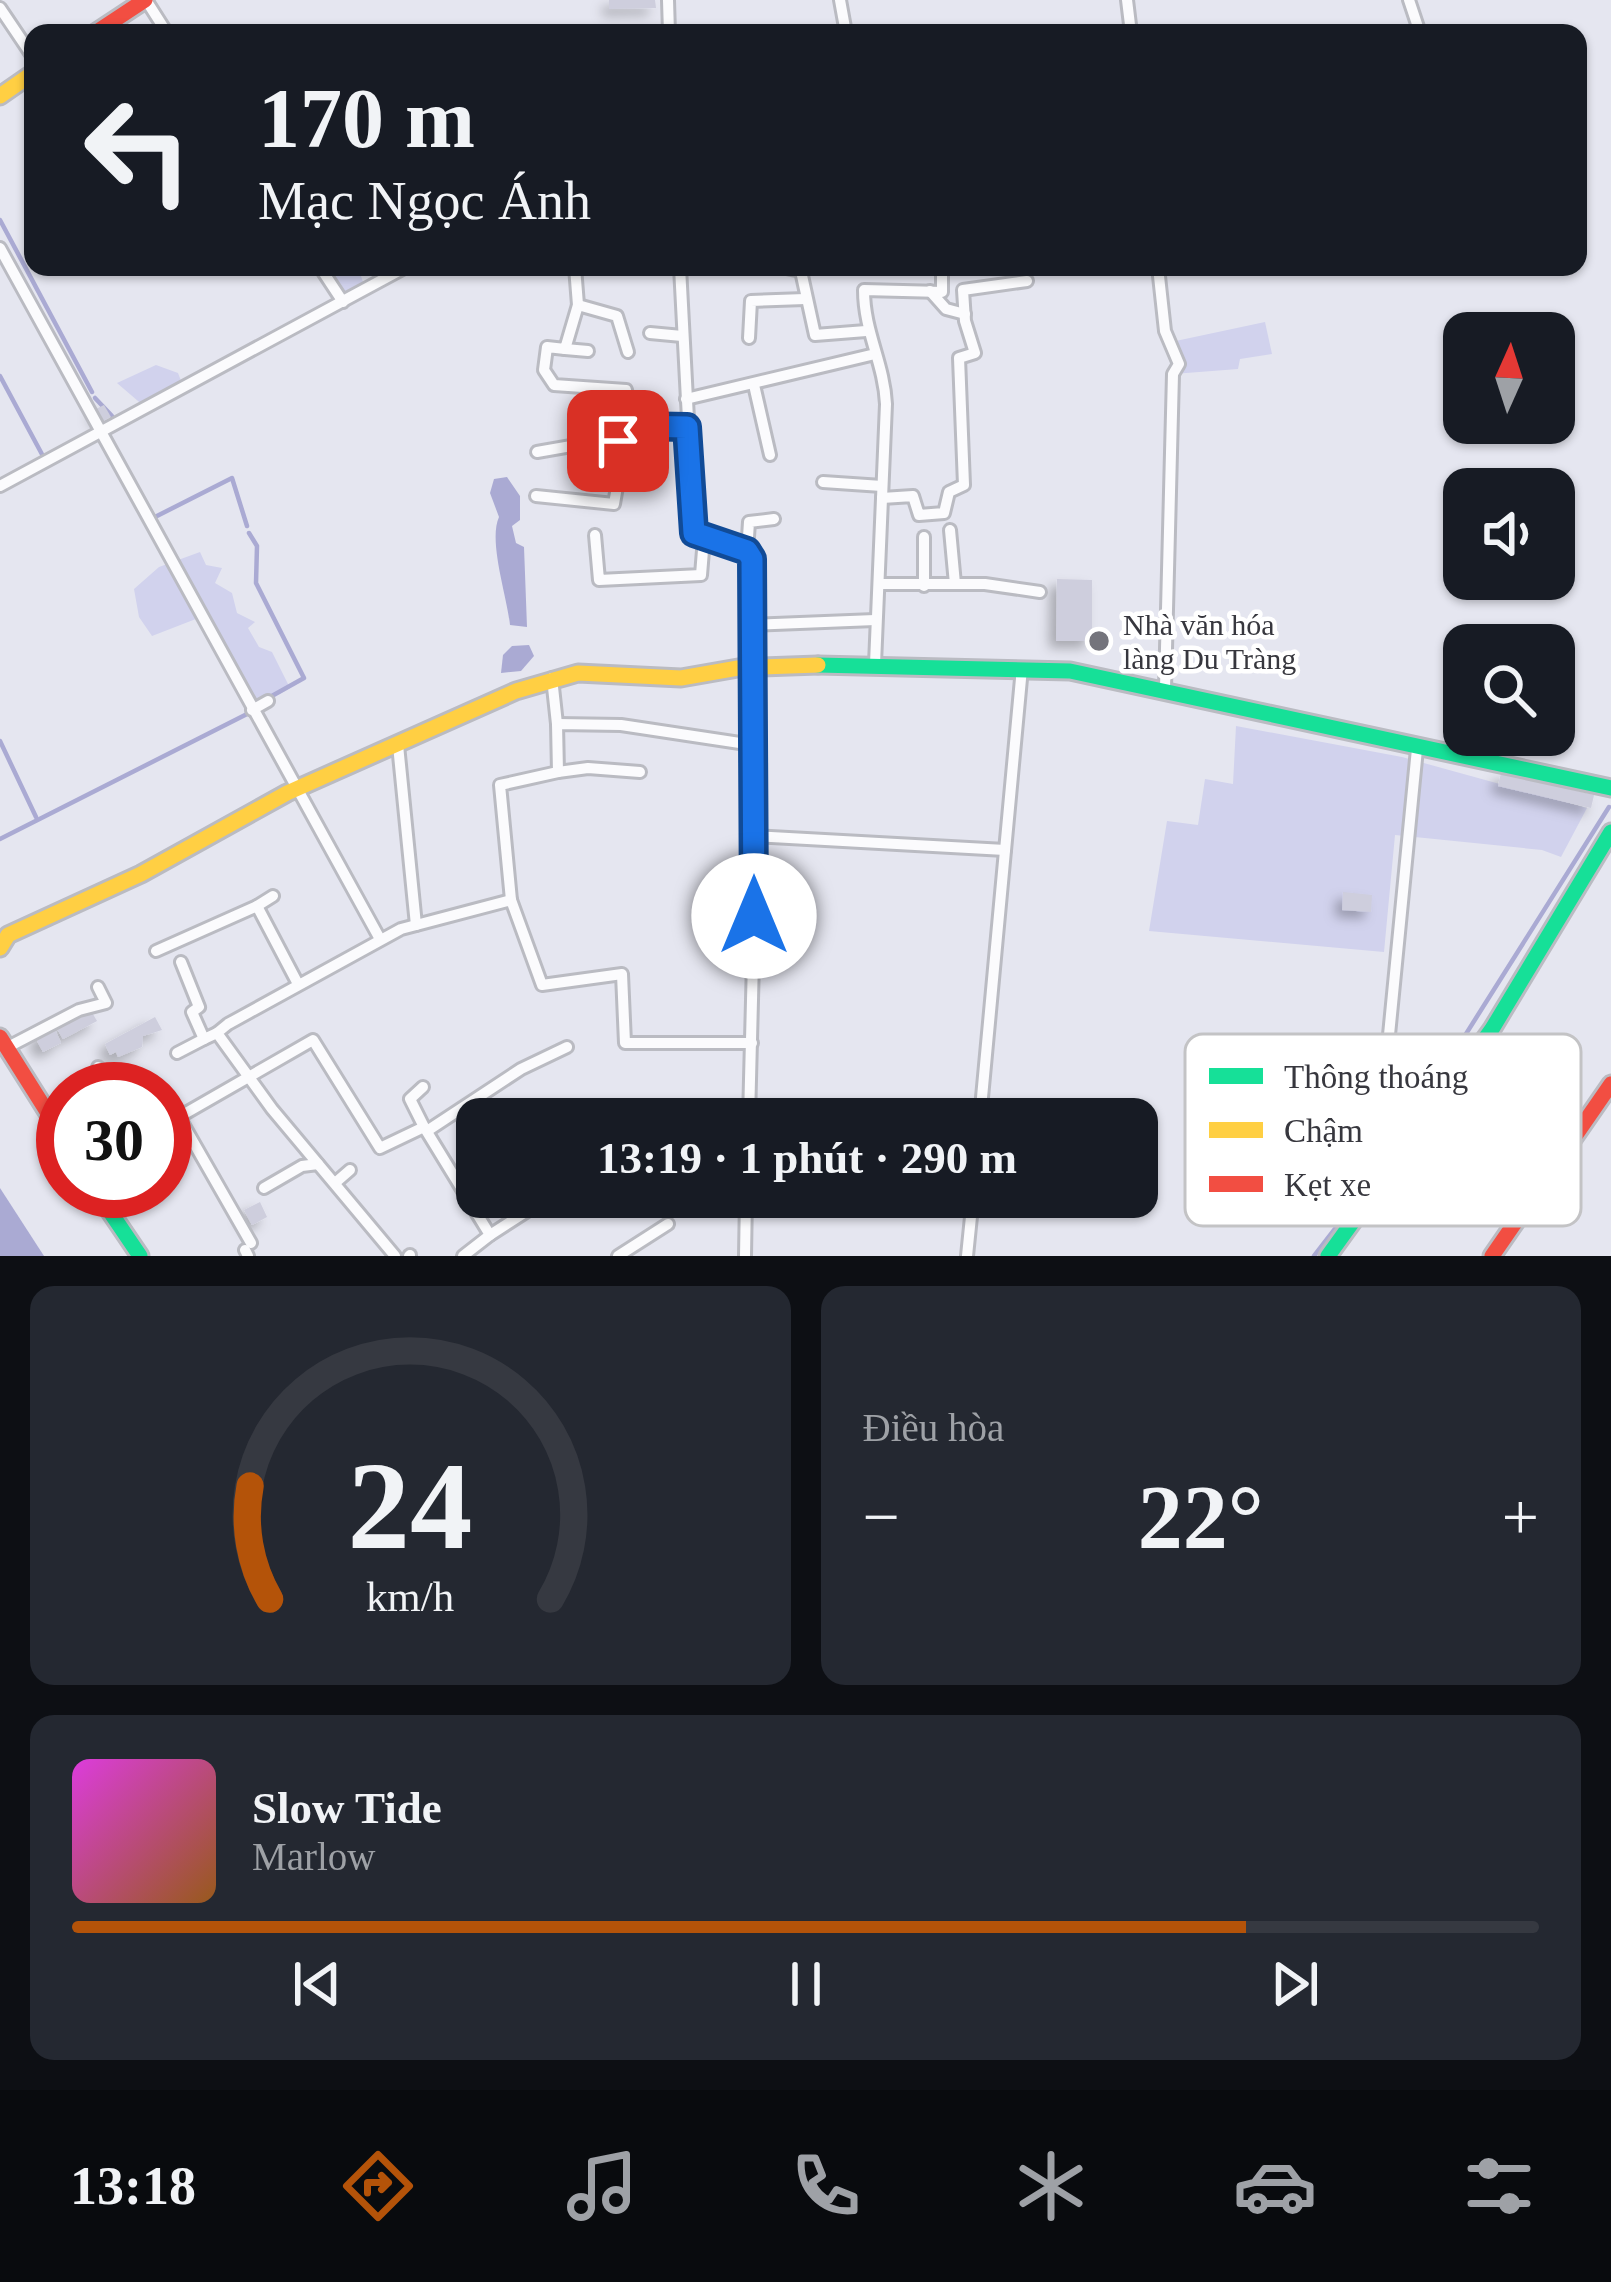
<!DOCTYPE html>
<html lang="vi">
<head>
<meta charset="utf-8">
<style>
  body { margin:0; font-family:"Times New Roman",serif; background:#242831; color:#f1f3f6; height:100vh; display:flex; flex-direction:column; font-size:45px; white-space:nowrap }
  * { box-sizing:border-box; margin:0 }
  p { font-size:39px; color:#9ea1a6 }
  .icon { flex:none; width:66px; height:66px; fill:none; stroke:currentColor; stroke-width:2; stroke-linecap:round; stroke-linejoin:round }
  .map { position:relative; height:1256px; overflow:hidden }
  .details { display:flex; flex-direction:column; gap:30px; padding:30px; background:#0d0f14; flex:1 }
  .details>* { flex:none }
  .hud { position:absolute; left:24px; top:24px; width:1563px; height:252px; border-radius:24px; box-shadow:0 3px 9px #0004; background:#171b24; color:#f1f3f6; overflow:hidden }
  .needle { width:78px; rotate:3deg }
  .fabs { position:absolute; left:1443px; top:312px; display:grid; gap:24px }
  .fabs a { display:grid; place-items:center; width:132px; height:132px; border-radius:24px; background:#171b24; box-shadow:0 3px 9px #0004; font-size:60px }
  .speed { position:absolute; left:36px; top:1062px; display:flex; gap:24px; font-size:60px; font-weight:700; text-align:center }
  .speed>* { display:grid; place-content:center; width:156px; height:156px; border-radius:50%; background:#171b24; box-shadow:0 3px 9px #0004; line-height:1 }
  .speed .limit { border:18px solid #d22; background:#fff; color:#111 }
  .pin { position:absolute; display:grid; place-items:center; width:102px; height:102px; color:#fff; margin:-51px; border-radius:24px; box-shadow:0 6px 18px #0006 }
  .me { position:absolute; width:132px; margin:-66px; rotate:0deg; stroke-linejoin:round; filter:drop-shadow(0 0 9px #0008) }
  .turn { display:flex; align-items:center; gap:42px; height:252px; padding:0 36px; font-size:54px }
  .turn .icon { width:156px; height:156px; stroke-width:2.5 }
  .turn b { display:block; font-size:84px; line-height:102px }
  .big { font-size:90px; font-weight:700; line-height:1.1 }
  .details .widget { flex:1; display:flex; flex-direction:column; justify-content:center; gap:18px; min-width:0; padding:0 42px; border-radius:24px; background:#242831 }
  .details .dial { align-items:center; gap:0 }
  .dial svg { height:312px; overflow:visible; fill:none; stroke:#363941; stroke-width:7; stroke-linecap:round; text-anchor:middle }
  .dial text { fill:#f1f3f6; stroke:none }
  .song { display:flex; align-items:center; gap:36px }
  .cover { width:144px; height:144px; border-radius:18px; background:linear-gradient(135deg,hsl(300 70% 55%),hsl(30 70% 35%)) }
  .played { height:12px; border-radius:6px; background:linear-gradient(90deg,#b45309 80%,#363941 80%) }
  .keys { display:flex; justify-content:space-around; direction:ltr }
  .heat { display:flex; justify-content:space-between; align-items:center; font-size:66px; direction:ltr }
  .details .tiles { flex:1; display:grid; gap:30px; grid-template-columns:1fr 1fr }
  .widget:last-child { grid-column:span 2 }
  .trip { position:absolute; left:456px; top:1098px; width:702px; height:120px; border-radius:24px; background:#171b24; box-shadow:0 3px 9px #0004; font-weight:700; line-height:120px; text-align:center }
  .menu { display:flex; height:192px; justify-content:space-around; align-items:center; background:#090b0e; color:#9ea1a6 }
  .menu .icon { width:84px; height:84px }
  .menu .active { color:#b45309 }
  .menu b { font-size:54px; color:#f1f3f6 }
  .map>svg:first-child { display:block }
</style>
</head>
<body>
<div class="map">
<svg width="1611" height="1256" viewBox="0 0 1611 1256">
  <defs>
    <filter id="shadow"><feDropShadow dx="-7" dy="7" stdDeviation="6" flood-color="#0004"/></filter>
  </defs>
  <rect width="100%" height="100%" fill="#e5e6f0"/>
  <g fill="#d1d2ed">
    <path d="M320,267H358L365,288L343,302Z"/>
    <path d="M1265,322L1272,354L1240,359L1238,369L1173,374L1177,357L1171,342Z"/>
    <path d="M156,365L178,373L183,386L145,407L117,383Z"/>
    <path d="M200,552L206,565L222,568L215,583L232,593L237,613L255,622L248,628L259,647L272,652L290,688L252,710L201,617L152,636L139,617L134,589L159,567Z"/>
    <path d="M1236,726L1402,757L1587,808L1561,857L1542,850L1395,835L1384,952L1149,931L1167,821L1198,825L1205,779L1233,784Z"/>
  </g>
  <g fill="#aaaad3">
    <path d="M507,477L520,496V520L512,526L516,543L524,547L527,627L510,625C507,596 488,541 499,517L490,493L494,479Z"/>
    <path d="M529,645L534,656L521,671L501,673L503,655L512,646Z"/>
    <path d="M0,1188L44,1256H0Z"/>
  </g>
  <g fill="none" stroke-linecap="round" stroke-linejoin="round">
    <g stroke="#aaaad3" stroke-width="4.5">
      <path d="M0,220L92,392"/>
      <path d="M0,376L44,458"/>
      <path d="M95,398L112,416"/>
      <path d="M153,518L232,478L247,526"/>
      <path d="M249,533L257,546L256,583L304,678L270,697"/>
      <path d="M0,741L36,817"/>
      <path d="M0,839L251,712"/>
      <path d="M1384,1164L1609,807"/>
      <path d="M1314,1256L1365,1190"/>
    </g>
  </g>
  <g fill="#cecedd" filter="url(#shadow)">
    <path d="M609,0H655L656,8L609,9Z"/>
    <path d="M104,405L111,417L101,422L94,410Z"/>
    <path d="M1057,579L1092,580V641H1056Z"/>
    <path d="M1501,773L1594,795L1591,808L1498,786Z"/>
    <path d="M1343,892L1372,895L1371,912L1342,910Z"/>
    <path d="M90,1009L97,1021L63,1039L56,1027Z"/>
    <path d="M155,1017L162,1030L143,1036L142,1047L118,1057L116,1052L110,1055L105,1044Z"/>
    <path d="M54,1027L61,1043L43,1052L35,1037Z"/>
    <path d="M260,1202L267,1217L252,1225L244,1210Z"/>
  </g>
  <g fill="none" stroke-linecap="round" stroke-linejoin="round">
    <defs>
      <g id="street">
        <path d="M146,0L167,33"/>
        <path d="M668,0L669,33"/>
        <path d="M840,0L846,33"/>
        <path d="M1127,0L1131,33"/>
        <path d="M1409,0L1420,33"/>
        <path d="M0,8L33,57"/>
        <path d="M0,248L380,939"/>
        <path d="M320,267L343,302"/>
        <path d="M575,267L578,305"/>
        <path d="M680,267L694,533L747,552L753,563L755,882L749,1119"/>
        <path d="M781,267L801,271L815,335L866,331"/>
        <path d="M1158,267L1165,331L1179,364L1173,374L1165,688"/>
        <path d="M930,291L946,309L965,314"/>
        <path d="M650,333L682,336"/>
        <path d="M749,338L751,301L805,299"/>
        <path d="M565,349L588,351"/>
        <path d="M628,352L617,316L578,305L565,349L547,347L544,370L554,385L626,390L634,426L687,427"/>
        <path d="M754,385L770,455"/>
        <path d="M686,399L875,354"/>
        <path d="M537,452L634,435V426"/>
        <path d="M823,482L882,486"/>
        <path d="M0,486L406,267"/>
        <path d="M536,496L614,504L619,475L611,442"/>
        <path d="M882,498L913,496L919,515L944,513L949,492L964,485L959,358L975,353L965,321L963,290L1027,281"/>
        <path d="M950,530L955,584"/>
        <path d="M595,535L599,580L701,575L704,538"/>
        <path d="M924,537V586"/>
        <path d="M747,552L749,522L774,519"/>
        <path d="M880,584H985L1040,592"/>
        <path d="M752,625L875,620"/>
        <path d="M875,664L886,404C884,363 864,332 864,290L942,292V267"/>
        <path d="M552,678L557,724"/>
        <path d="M252,710L268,701"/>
        <path d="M398,745L416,925"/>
        <path d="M558,772L588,768L640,772"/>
        <path d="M754,836L1005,850"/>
        <path d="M511,900L500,785L558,772L557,724L621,725L753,745"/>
        <path d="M257,906L273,896"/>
        <path d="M156,951L257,906L298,984"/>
        <path d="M181,962L199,1007L192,1012L204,1039L217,1033"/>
        <path d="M8,1047L79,1010L106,1003L98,987"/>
        <path d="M177,1053L204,1039"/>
        <path d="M98,1067L117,1089"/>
        <path d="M423,1087L410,1099L424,1127"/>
        <path d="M179,1117L251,1243"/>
        <path d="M667,1119V1117"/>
        <path d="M980,1119L1022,668"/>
        <path d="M165,1125L313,1040L380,1148L424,1127L490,1235L463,1256"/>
        <path d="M427,1131L521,1069L567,1047"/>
        <path d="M335,1183L350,1170"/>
        <path d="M264,1188L302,1166L318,1164"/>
        <path d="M1374,1188L1417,749"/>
        <path d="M490,1235L549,1197"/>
        <path d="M245,1250L248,1256"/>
        <path d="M395,1256L272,1109L217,1033L228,1024L401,929L511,900L542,985L622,974L625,1043H752"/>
        <path d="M409,1256L410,1255"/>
        <path d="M618,1256L668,1224"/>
        <path d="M745,1256L746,1197"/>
        <path d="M967,1256L973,1197"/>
      </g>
      <g id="fast">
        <path d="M818,665L1070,671L1611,788"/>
        <path d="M96,1191L140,1256"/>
        <path d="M1328,1256L1492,1029L1611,832"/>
      </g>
      <g id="slow">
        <path d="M0,96L33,73"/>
        <path d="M0,948L8,935L141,874L287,793L516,691L578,673L681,678L738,668L818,665"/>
      </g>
      <g id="jam">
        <path d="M95,33L145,0"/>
        <path d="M0,1037L63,1137"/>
        <path d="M1492,1256L1611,1084"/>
      </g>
    </defs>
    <use href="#street" stroke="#babbc2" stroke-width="16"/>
    <use href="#fast" stroke="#babbc2" stroke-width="21"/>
    <use href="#slow" stroke="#babbc2" stroke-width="21"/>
    <use href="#jam" stroke="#babbc2" stroke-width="21"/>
    <use href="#street" stroke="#fbfbfd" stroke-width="10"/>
    <use href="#fast" stroke="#16e098" stroke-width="15"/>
    <use href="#slow" stroke="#ffcf43" stroke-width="15"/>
    <use href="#jam" stroke="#f24e42" stroke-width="15"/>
  </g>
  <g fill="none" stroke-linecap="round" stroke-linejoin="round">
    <defs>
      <path id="route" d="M618,441L634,435V426L687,427L694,533L747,551L752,559L754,916"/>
    </defs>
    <use href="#route" stroke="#114b97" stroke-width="30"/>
    <use href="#route" stroke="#1a73e8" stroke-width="21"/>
  </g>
  <circle fill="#74747c" stroke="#fff" stroke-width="4.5" cx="1099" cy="641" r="12"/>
  <g text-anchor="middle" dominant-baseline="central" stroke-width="9" stroke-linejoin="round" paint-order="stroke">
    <g font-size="30" fill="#37373e" stroke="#fff" text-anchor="start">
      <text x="1123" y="624">Nhà văn hóa<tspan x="1123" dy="34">làng Du Tràng</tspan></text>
    </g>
  </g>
  <rect x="1185" y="1034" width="396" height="192" rx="18" fill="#fff" stroke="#c3c3c5" stroke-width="3"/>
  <rect x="1209" y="1068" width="54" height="16" fill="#16e098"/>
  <rect x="1209" y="1122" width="54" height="16" fill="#ffcf43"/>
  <rect x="1209" y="1176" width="54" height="16" fill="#f24e42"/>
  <g font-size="33" fill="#37373e">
    <text x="1284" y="1088">Thông thoáng</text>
    <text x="1284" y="1142">Chậm</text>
    <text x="1284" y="1196">Kẹt xe</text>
  </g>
</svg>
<div class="fabs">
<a><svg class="needle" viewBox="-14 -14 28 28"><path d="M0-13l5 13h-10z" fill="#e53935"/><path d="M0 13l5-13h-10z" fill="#9ea1a6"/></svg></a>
<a><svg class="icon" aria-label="sound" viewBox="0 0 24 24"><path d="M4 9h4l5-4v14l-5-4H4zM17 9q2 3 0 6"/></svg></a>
<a><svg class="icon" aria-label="search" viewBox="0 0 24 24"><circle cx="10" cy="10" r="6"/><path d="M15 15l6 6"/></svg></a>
</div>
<div class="speed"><div class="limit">30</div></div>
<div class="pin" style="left:618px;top:441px;background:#d93025"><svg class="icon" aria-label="arrive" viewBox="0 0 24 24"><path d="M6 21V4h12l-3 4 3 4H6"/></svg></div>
<svg class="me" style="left:754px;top:916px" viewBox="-20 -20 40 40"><circle r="19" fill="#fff"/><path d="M0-13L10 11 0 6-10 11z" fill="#1a73e8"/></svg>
<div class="trip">13:19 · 1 phút · 290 m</div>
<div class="hud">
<div class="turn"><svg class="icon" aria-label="left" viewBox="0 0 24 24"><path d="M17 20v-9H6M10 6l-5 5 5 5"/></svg><div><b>170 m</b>Mạc Ngọc Ánh</div></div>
</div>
</div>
<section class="details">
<div class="tiles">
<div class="widget dial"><svg viewBox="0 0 100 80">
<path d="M14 69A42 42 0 1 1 86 69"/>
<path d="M14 69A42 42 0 0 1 9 40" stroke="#b45309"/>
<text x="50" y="56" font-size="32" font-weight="700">24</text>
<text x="50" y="72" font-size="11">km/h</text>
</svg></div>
<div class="widget"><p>Điều hòa</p>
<div class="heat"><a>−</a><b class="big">22°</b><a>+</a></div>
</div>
<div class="widget">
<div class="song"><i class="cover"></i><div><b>Slow Tide</b><p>Marlow</p></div></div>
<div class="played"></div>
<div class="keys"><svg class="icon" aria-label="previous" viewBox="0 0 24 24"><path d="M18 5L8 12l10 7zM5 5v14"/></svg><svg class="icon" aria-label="pause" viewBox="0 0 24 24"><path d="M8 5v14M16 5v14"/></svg><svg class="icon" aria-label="next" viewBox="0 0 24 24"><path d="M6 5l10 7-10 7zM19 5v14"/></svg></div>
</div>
</div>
</section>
<nav class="menu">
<b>13:18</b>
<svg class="icon active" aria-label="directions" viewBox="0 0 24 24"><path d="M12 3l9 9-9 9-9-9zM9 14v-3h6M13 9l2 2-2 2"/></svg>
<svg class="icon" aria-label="music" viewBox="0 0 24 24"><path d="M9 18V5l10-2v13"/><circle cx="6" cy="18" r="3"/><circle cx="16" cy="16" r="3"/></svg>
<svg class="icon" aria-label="phone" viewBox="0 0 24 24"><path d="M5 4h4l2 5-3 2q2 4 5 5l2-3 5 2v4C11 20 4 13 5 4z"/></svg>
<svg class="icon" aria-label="climate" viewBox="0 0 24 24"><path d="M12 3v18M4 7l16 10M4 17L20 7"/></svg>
<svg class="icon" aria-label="car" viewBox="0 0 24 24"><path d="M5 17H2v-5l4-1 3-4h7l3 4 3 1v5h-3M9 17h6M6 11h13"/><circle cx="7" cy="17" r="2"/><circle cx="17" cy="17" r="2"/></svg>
<svg class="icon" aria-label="filters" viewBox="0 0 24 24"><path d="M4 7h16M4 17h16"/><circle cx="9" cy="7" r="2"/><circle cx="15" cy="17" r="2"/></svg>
</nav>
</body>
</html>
